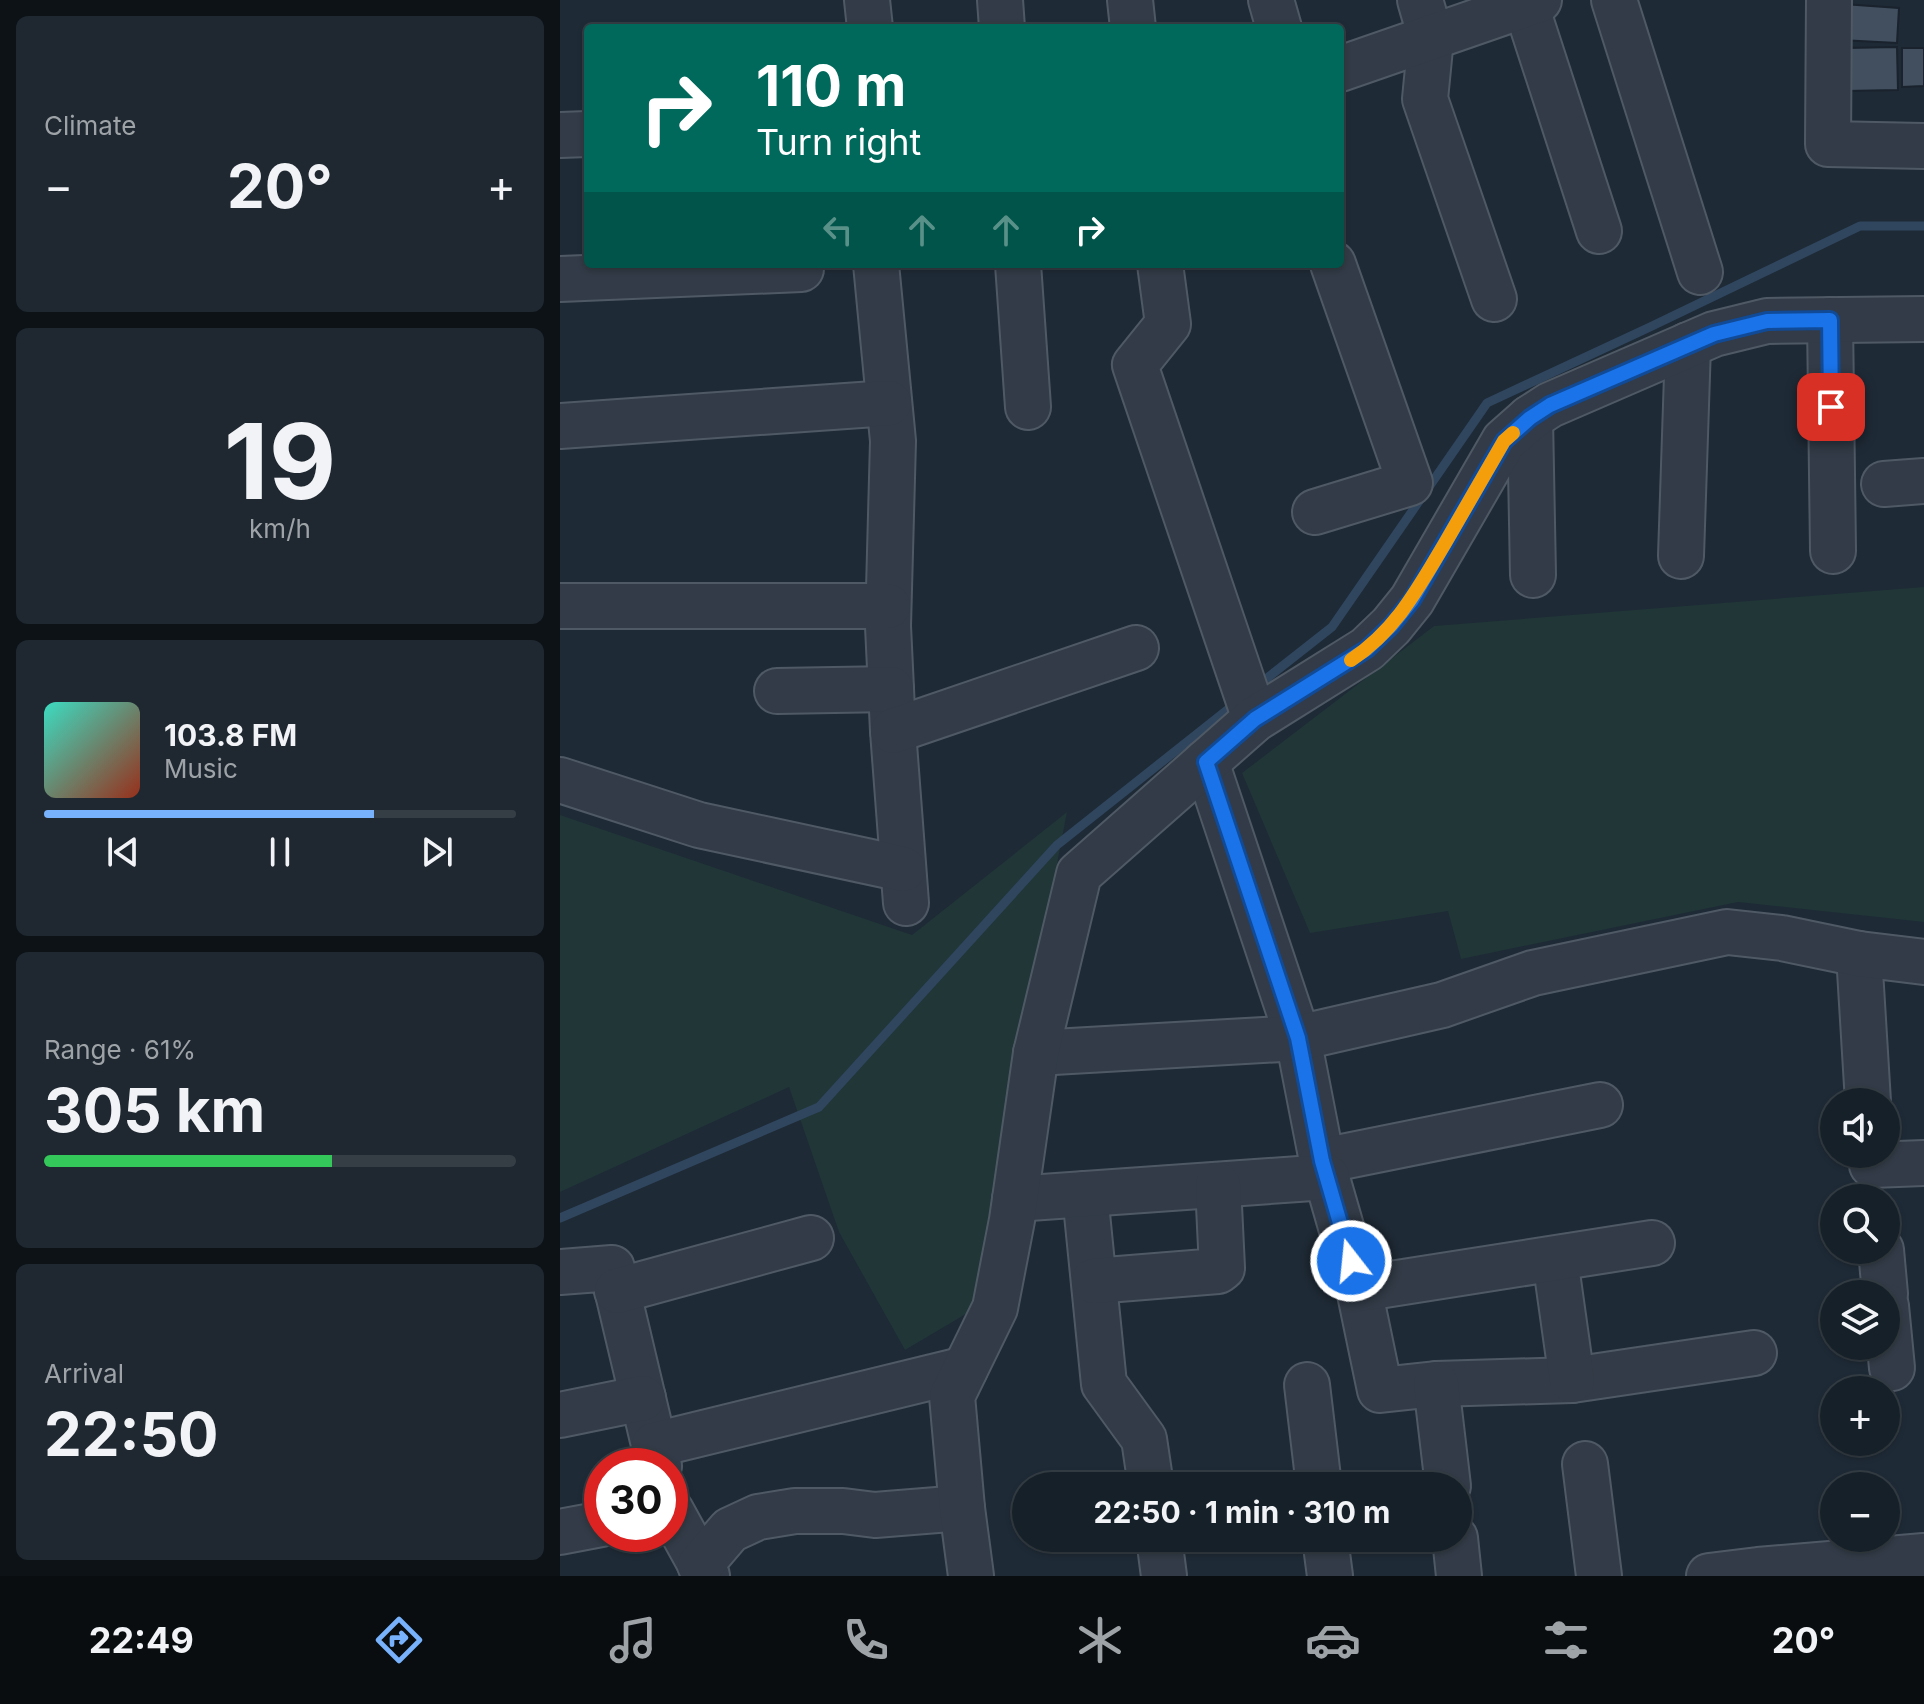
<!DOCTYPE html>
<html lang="en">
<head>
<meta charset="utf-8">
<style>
  body { margin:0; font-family:Inter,sans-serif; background:#1f2830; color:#f1f3f6; height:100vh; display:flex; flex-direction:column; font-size:30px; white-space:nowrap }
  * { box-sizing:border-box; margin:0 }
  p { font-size:26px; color:#9ea3a8 }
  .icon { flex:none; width:44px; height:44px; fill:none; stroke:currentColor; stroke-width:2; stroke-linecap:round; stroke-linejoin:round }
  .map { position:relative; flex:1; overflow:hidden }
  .drawer { display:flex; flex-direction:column; gap:16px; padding:16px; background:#0c1216; width:560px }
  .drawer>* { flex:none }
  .guide { position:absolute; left:24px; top:24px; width:760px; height:244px; border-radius:8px; box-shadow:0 2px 6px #0004,0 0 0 2px #353e45; background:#00695c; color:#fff; overflow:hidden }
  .buttons { position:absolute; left:1260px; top:1088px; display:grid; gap:16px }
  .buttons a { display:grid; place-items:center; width:80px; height:80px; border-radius:50%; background:#162028; box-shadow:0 2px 6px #0004,0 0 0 2px #353e45; font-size:40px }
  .speed { position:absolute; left:24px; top:1448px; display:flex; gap:16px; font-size:40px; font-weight:700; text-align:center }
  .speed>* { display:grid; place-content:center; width:104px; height:104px; border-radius:50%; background:#162028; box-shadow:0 2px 6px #0004,0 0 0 2px #353e45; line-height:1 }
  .speed .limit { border:12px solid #d22; background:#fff; color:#111 }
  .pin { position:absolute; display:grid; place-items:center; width:68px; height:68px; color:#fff; margin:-34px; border-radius:16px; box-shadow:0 4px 12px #0006 }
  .me { position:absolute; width:88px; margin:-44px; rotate:344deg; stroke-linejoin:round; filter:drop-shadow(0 0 6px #0008) }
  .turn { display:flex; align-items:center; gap:28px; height:168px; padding:0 40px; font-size:36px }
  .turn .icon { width:104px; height:104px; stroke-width:2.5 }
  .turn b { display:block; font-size:56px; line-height:68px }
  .lanes { display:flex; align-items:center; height:76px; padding:0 40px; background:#0003; justify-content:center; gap:40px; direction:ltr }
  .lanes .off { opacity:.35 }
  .big { font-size:60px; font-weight:700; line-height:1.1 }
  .drawer .widget { flex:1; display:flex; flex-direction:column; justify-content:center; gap:12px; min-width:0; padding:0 28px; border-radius:12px; background:#1f2830 }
  .drawer .dial { align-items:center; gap:0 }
  .dial b { font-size:104px; line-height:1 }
  .song { display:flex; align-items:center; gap:24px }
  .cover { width:96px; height:96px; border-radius:12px; background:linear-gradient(135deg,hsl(170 70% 55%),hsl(10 70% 35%)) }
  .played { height:8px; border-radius:4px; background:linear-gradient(90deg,#78b2fc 70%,#353e45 70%) }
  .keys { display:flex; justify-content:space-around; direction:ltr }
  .heat { display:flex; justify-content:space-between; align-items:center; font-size:44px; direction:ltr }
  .charge { height:12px; border-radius:6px; background:linear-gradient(90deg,#34c759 61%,#353e45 0) }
  .trip { position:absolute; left:452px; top:1472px; width:460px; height:80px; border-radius:40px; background:#162028; box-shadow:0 2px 6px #0004,0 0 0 2px #353e45; font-weight:700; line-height:80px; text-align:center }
  .menu { display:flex; height:128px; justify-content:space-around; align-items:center; background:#090d10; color:#9ea3a8 }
  .menu .icon { width:56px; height:56px }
  .menu .current { color:#78b2fc }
  .menu b { font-size:36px; color:#f1f3f6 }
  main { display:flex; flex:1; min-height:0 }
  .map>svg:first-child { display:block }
</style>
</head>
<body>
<main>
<section class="drawer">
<div class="widget"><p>Climate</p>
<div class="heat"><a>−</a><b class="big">20°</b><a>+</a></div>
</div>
<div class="widget dial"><b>19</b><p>km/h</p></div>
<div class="widget">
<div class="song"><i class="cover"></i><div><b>103.8 FM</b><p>Music</p></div></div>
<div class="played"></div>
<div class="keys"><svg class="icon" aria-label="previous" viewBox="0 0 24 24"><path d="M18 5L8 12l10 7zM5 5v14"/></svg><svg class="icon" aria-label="pause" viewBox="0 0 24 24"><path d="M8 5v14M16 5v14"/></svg><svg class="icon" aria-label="next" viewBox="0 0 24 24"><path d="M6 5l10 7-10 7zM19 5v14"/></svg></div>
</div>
<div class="widget"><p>Range · 61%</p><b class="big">305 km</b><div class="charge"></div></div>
<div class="widget"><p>Arrival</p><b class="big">22:50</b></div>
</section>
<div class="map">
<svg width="1364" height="1576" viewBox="0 0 1364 1576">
  <rect width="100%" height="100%" fill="#1e2a36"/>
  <g fill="#203637">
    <path d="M1364,587V922L1178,902L901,959L888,911L750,933L682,773L874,626Z"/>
    <path d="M507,812L411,1311L345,1350L279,1232L229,1087L0,1192V815L352,935Z"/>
  </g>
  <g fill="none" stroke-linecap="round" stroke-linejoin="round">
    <g stroke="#30465e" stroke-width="9">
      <path d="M697,686L772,627L927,403L1090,327L1300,226H1364"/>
      <path d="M0,1218L259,1107L497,845L676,703"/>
    </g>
  </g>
  <g fill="#414f5e" stroke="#19222d" stroke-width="2">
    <path d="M1283,4L1339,8L1337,43L1280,40Z"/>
    <path d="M1337,47L1338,90L1286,91L1285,48Z"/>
    <path d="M1342,48H1364V86L1342,87Z"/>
  </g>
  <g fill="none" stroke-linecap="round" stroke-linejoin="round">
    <defs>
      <g id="minor">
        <path d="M307,0L310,28"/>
        <path d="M440,0L442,28"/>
        <path d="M570,0L573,28"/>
        <path d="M711,0L719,28"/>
        <path d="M860,0L871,38L865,99L934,299"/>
        <path d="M1054,0L1140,272"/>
        <path d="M1269,0L1268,144L1364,146"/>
        <path d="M966,6L1039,231"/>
        <path d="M780,69L979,0"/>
        <path d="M0,135L28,134"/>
        <path d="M316,264L333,441L328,626L333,731L346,903"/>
        <path d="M458,264L468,407"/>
        <path d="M600,264L608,324L575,365L695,719"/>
        <path d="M0,279L241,269V264"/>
        <path d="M1270,320L1273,551"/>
        <path d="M970,418L973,575"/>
        <path d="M0,426L329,403"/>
        <path d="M1324,484L1364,481"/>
        <path d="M755,512L850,483L773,264"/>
        <path d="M1121,556L1128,345"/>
        <path d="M0,606H328"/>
        <path d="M217,691L331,689"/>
        <path d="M333,731L576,648"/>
        <path d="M646,762L738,1038L762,1161L799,1289L820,1390L876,1384L1012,1380L1194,1353"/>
        <path d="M0,780L139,825L343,869"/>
        <path d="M1299,954L1308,1102"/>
        <path d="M476,1053L738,1038L882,1005L973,973L1167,932L1222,938L1299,954L1364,962"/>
        <path d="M762,1161L1040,1105"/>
        <path d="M1312,1165L1364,1163"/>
        <path d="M525,1194L544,1384L584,1439L591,1486"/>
        <path d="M455,1199L767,1177"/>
        <path d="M1321,1250L1325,1294"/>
        <path d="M995,1259L1012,1380"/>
        <path d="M0,1272L52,1268L99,1466"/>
        <path d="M534,1281L658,1271L662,1268L658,1185"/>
        <path d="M799,1289L1092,1243"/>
        <path d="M57,1291L251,1238"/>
        <path d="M1326,1306L1332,1368"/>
        <path d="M876,1384L888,1486"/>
        <path d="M747,1385L759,1486"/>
        <path d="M0,1415L83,1398"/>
        <path d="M94,1445L405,1369"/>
        <path d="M1025,1464L1039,1576"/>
        <path d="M111,1511L147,1576"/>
        <path d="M0,1532L42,1524"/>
        <path d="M599,1538L604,1576"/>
        <path d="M765,1538L770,1576"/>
        <path d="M895,1538L899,1576"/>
        <path d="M140,1565L170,1530L198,1517L235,1511H283L315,1515L402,1508"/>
        <path d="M411,1576L402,1508L392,1396L435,1308L452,1220L476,1053L519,874L695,719L807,649L831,626L852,600L944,441L970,418L990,405L1154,334L1207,321L1364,319"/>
        <path d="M1149,1576L1198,1570L1364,1556"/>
      </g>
    </defs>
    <use href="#minor" stroke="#4f5965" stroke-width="48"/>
    <use href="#minor" stroke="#323b47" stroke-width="44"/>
  </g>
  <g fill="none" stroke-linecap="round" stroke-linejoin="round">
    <defs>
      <path id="route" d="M791,1261L762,1161L738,1038L646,762L695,719L807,649L831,626L852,600L944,441L970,418L990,405L1154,334L1207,321L1270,320L1271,407"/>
    </defs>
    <use href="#route" stroke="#114b97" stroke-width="20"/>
    <use href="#route" stroke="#1a73e8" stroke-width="14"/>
    <path stroke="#f59e0b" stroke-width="14" d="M791,660C836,630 857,590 884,545C904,510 924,476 944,441L953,433"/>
  </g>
</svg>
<div class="buttons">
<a><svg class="icon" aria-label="sound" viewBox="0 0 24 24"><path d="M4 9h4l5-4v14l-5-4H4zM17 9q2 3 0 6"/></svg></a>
<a><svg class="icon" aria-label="search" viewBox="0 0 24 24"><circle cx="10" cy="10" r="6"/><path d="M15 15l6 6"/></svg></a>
<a><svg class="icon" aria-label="layers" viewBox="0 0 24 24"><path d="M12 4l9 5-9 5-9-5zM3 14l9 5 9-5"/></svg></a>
<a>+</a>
<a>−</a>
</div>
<div class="speed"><div class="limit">30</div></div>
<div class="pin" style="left:1271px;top:407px;background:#d93025"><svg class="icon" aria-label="arrive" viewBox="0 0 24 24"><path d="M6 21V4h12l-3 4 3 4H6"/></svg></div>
<svg class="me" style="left:791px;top:1261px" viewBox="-20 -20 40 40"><circle r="17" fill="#1a73e8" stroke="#fff" stroke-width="3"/><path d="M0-11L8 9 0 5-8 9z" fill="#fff"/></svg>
<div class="trip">22:50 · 1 min · 310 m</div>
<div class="guide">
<div class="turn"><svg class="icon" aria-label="right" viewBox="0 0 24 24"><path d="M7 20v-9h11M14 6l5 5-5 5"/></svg><div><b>110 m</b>Turn right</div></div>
<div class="lanes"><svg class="icon off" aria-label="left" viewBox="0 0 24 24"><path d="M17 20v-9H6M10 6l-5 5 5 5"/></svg><svg class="icon off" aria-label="ahead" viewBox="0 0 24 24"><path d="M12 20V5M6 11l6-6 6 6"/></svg><svg class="icon off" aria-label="ahead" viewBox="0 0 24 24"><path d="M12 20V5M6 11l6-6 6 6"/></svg><svg class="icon" aria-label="right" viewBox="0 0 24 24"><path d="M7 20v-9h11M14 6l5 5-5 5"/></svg></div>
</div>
</div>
</main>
<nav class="menu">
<b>22:49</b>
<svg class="icon current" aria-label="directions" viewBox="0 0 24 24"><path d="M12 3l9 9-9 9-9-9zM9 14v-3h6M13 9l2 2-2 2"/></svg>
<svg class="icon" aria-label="music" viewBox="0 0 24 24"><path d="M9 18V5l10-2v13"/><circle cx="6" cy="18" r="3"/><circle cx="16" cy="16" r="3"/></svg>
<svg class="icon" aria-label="phone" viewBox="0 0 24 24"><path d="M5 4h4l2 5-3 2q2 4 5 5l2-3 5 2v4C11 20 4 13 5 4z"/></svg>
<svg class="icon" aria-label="climate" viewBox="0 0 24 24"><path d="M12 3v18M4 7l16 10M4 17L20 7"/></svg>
<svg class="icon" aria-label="car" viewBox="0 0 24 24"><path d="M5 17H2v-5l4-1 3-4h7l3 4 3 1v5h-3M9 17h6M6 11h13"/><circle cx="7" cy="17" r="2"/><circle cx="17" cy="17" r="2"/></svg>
<svg class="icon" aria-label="filters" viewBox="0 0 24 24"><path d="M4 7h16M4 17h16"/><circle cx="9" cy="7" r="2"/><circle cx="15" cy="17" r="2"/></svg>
<b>20°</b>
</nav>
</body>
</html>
